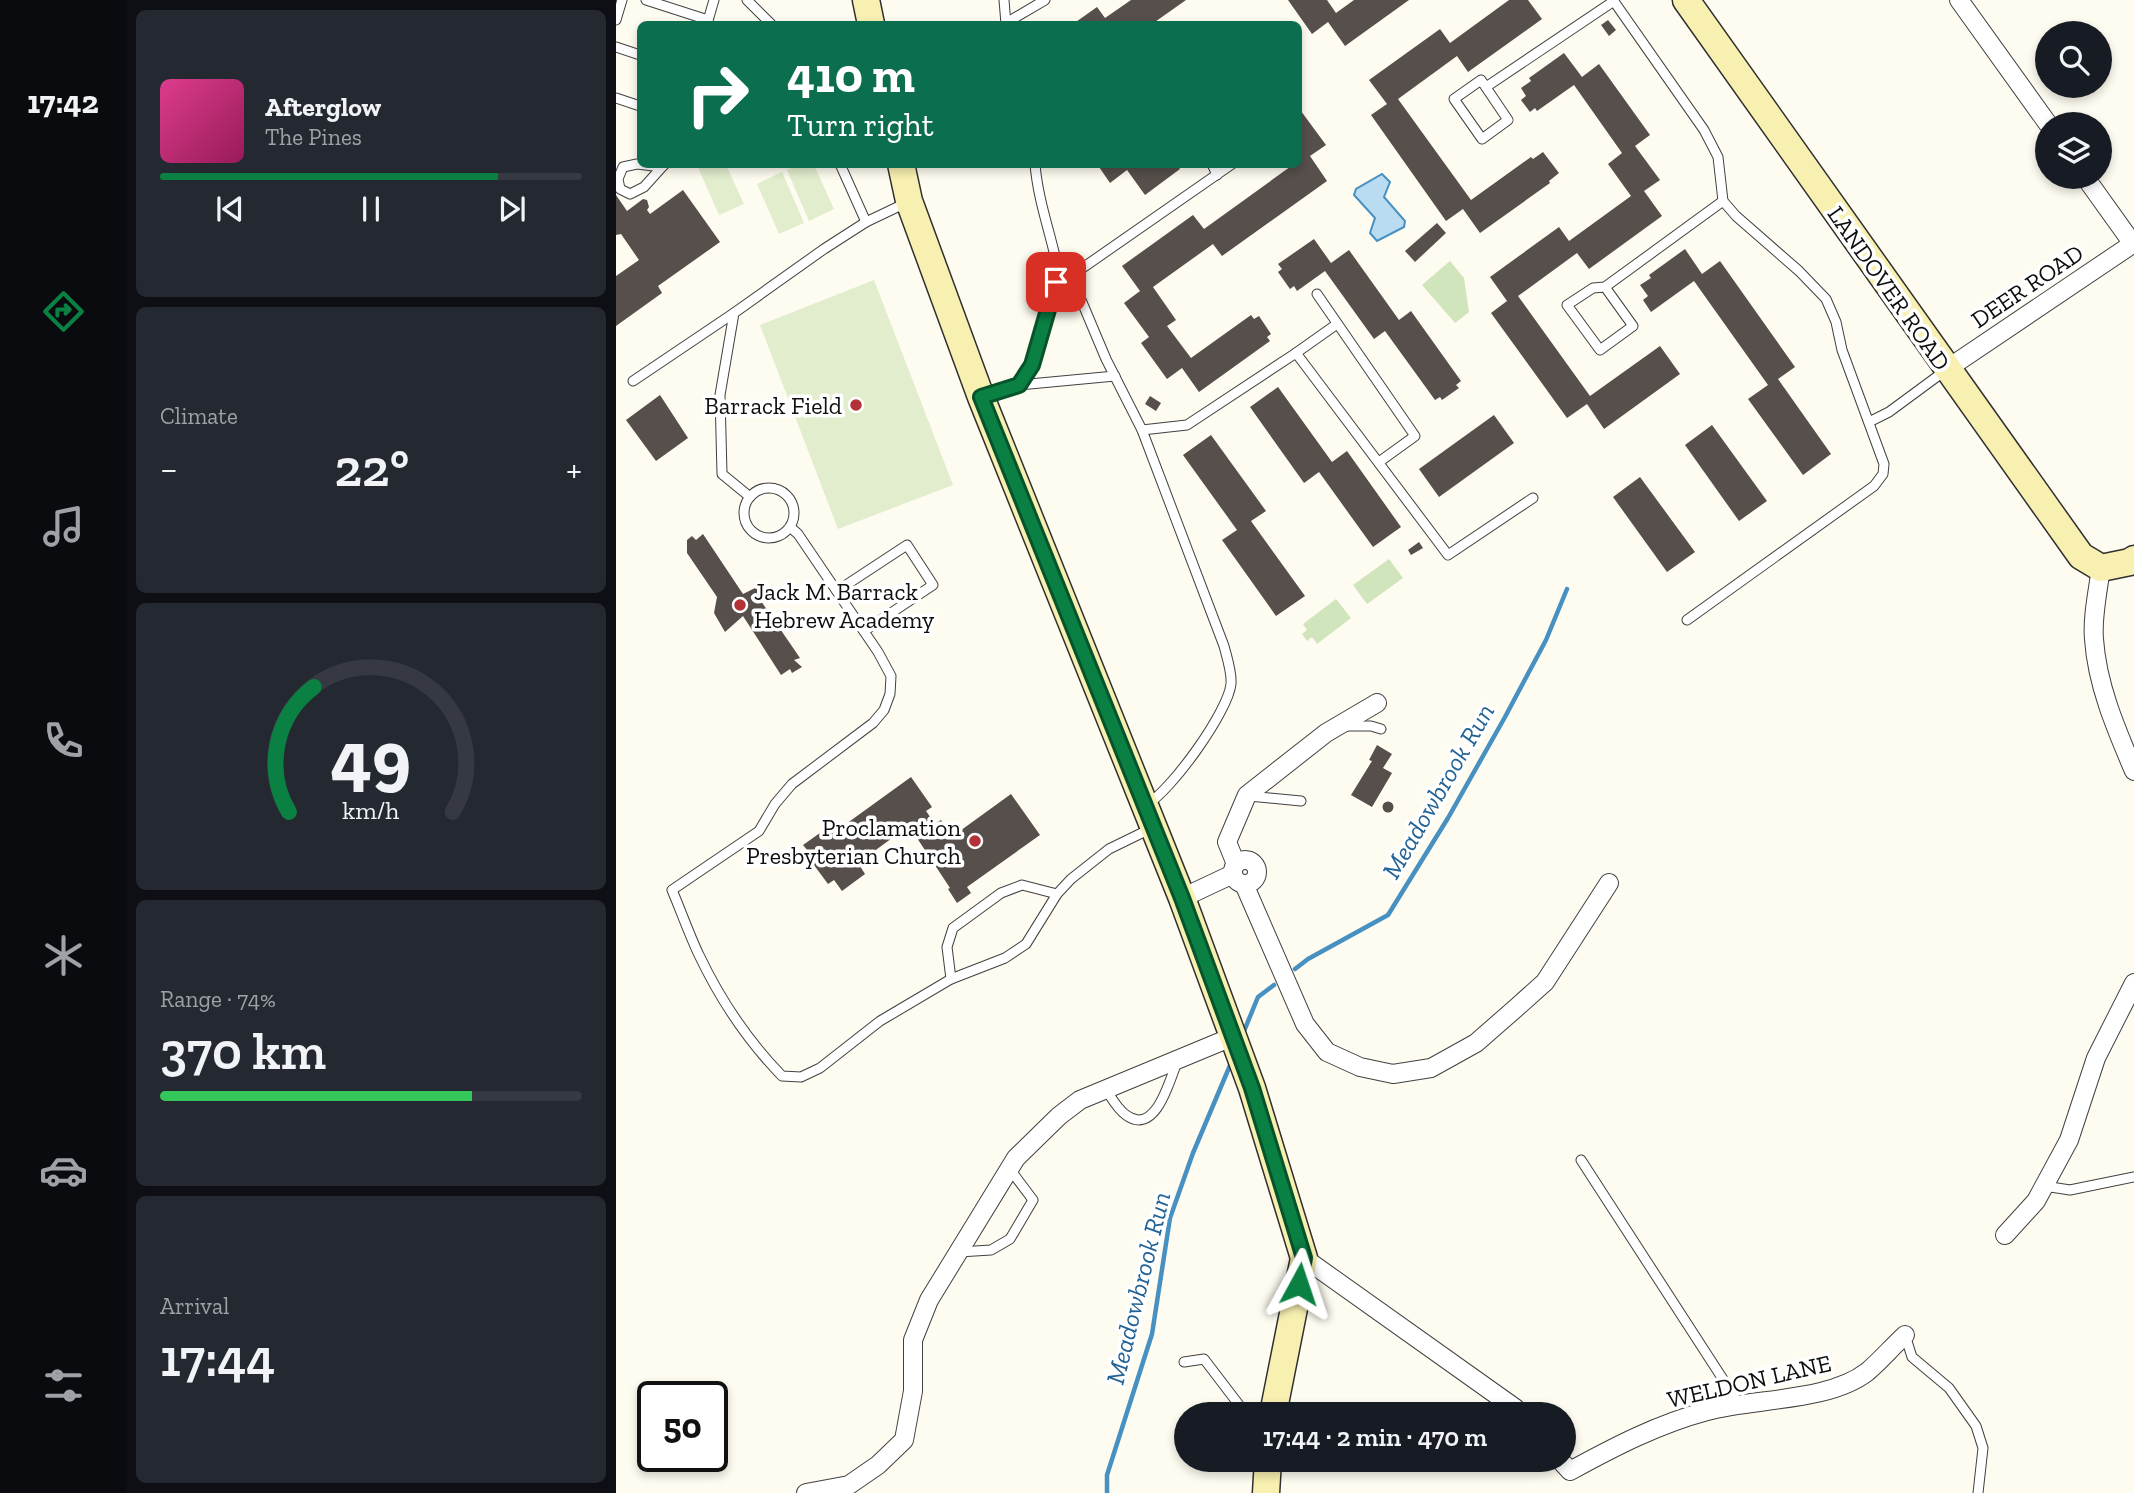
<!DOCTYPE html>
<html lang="en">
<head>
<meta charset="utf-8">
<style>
  body { margin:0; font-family:"Zilla Slab",serif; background:#242831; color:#f1f3f6; height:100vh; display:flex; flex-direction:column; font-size:26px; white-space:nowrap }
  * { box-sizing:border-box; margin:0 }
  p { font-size:23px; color:#9ea1a6 }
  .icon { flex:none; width:38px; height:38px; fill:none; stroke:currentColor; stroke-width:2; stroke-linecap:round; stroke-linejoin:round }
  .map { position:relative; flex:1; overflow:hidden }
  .sheet { display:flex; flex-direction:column; gap:10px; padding:10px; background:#0d0f14; width:490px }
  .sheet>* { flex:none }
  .banner { position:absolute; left:21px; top:21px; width:665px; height:147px; border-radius:10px; box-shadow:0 4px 10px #0003; background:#0b6e4f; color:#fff; overflow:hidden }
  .fabs { position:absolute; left:1419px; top:21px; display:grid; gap:14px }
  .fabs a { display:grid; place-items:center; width:77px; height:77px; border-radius:50%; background:#171b24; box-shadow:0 4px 10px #0003; font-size:35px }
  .speed { position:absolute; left:21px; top:1381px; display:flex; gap:14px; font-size:35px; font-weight:700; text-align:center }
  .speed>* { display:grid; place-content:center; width:91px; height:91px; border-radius:50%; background:#171b24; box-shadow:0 4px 10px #0003; line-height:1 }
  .speed .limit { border:4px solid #111; border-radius:10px; background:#fff; color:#111 }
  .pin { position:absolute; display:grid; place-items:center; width:60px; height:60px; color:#fff; margin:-30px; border-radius:14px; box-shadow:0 4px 10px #0006 }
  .me { position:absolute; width:77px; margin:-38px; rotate:5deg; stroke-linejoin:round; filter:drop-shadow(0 0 5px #0008) }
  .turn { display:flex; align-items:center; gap:24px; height:147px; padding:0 35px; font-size:32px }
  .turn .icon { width:91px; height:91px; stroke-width:2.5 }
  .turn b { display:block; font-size:49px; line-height:60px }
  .big { font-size:52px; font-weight:600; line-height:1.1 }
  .sheet .widget { flex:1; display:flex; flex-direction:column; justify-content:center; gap:10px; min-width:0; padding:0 24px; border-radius:10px; background:#242831 }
  .sheet .dial { align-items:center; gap:0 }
  .dial svg { height:182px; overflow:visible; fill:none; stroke:#363941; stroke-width:7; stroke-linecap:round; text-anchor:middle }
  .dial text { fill:#f1f3f6; stroke:none }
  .song { display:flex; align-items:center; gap:21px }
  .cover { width:84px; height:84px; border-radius:10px; background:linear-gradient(135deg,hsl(330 70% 55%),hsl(330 70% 35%)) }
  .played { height:7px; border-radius:4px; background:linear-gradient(90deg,#0b8043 80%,#363941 80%) }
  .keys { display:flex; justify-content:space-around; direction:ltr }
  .heat { display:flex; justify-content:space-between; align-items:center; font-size:38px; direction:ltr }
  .charge { height:10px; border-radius:5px; background:linear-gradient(90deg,#34c759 74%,#363941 0) }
  .trip { position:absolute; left:558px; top:1402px; width:402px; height:70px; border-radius:35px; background:#171b24; box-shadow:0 4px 10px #0003; font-weight:600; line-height:70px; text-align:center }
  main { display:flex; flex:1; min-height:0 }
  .tab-bar { display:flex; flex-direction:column; width:126px; justify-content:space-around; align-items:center; background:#090b0e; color:#9ea1a6 }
  .tab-bar .icon { width:49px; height:49px }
  .tab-bar .on { color:#0b8043 }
  .tab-bar b { font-size:32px; color:#f1f3f6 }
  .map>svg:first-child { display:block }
</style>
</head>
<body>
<main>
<nav class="tab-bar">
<b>17:42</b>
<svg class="icon on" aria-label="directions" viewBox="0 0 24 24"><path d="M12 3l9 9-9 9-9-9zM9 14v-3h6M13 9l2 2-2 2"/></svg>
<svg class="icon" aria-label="music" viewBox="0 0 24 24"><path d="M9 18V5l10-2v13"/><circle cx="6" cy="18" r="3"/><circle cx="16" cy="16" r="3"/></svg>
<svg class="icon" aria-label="phone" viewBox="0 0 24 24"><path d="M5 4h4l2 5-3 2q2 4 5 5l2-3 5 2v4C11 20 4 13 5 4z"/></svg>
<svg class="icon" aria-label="climate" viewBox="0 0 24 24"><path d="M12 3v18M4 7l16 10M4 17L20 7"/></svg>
<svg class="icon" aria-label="car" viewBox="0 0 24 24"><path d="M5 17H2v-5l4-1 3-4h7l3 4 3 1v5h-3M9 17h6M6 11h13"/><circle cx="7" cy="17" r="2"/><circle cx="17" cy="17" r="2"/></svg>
<svg class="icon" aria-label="filters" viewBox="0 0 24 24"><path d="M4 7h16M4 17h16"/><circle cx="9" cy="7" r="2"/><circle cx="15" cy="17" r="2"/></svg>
</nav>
<section class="sheet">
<div class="widget">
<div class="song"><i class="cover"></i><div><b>Afterglow</b><p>The Pines</p></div></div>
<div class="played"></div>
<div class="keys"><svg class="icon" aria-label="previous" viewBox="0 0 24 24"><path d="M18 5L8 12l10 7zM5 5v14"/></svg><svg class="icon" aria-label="pause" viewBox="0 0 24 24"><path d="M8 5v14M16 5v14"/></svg><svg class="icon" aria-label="next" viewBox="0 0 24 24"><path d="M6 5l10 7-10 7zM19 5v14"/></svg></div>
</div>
<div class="widget"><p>Climate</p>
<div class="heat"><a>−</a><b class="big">22°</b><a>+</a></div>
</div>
<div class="widget dial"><svg viewBox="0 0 100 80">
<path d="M14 69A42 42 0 1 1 86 69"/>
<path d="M14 69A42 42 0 0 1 25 14" stroke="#0b8043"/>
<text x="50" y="56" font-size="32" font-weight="700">49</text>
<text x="50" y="72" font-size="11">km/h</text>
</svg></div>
<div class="widget"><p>Range · 74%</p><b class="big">370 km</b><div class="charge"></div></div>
<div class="widget"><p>Arrival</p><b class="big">17:44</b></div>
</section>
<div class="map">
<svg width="1518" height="1493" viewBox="0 0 1518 1493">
  <rect width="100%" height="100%" fill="#fefbf0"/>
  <g fill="#d1e5bc">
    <path d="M834,261L848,278L853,312L839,323L806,285Z"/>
    <path d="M773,559L787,578L751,604L737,585Z"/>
    <path d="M720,599L735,618L701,644L696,637L691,641L686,634L691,630L687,624Z"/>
  </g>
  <g fill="#e2edcd">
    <path d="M184,164L198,165L218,209L193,221L171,170Z"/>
    <path d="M81,165H110L128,204L103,215Z"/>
    <path d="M166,172L188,223L163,234L141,184Z"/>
    <path d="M258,280L337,485L222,529L144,325Z"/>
  </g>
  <path fill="#b9dcf1" stroke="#4690c2" stroke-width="2" d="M766,174L774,182L768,197L789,221L788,227L761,241L754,233L759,218L738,195L740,189Z"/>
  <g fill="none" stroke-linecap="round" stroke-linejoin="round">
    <g stroke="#4690c2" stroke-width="4.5">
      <path d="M679,969L692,959L772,915L832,818L889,717L930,640L951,589"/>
      <path d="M626,1036L642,997L658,985"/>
      <path d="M491,1493V1475L536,1334L554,1218L577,1153L615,1063"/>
    </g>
  </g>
  <g fill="#564f4b">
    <path d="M515,0H570L536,24H457L481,7L489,18Z"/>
    <path d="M672,0H711L720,13L738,0H793L729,46L712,22L696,34Z"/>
    <path d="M893,0H912L926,19L852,72L841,56L782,99L855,200L915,157L917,159L927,152L943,173L933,181L934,183L864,233L847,209L830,221L755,115L771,104L753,80L824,29L834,43Z"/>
    <path d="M992,20L1000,30L993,36L985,25Z"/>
    <path d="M948,53L966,77L983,64L1034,135L1019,146L1044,180L1028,191L1046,216L973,269L961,253L902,296L974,396L1044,346L1064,374L988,429L971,404L951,418L875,313L891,301L874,277L943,227L953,241L1015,196L992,164L1006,153L958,85L921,111L919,108L914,112L905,100L910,96L905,88L915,81L913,78Z"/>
    <path d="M682,107L710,145L694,156L711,181L606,256L597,244L537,287L560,320L551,326L575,358L635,315L638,319L643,316L655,334L651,337L654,341L583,392L566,368L551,379L525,343L533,337L508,303L524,291L506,266L577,215L588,229L678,164H682Z"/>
    <path d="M481,164H561L564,169L529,195L511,170L494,183Z"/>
    <path d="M67,190L104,242L42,286L46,293L0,326V276L23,260L5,234L0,235V195L11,211L27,199L31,200L33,207L31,210L34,214Z"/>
    <path d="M821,223L830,233L799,262L789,251Z"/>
    <path d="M698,239L715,263L733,250L783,320L795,311L845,381L840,385L843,388L826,400L824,397L819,400L769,331L758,339L709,271L681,291L678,286L674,289L662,272L666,269L662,264Z"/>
    <path d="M1069,249L1086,274L1104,261L1179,367L1162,379L1215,454L1187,475L1132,399L1152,385L1078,281L1035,312L1027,300L1032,296L1024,285L1035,278L1033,275Z"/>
    <path d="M662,387L716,462L731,451L785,527L757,547L703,472L688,483L634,407Z"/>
    <path d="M44,395L72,438L40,461L10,420Z"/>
    <path d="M534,396L545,403L540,411L529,404Z"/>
    <path d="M878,415L898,443L823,497L803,469Z"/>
    <path d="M1096,425L1151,501L1123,521L1069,445Z"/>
    <path d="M595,435L650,511L635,521L689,596L660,616L606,540L621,530L567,455Z"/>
    <path d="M1024,477L1079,552L1051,572L997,497Z"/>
    <path d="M87,534L127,594L141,587L148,596L145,601L184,658L178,660L186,667L176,673L174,669L165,675L127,616L109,632L98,613L101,597L71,553V540L76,536L80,540Z"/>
    <path d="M803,542L807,548L795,555L792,550Z"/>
    <path d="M761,745L776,754L767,768L776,773L756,807L735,795L756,761L753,760Z"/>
    <path d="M295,777L316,807L310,811L319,824L325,820L337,836L395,794L424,835L351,887L355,893L341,903L332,889L334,888L299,835L304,831L298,822L242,863L249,874L226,891L218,880L212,884L189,853L192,851L187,845L218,823L223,829Z"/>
    <circle cx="772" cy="807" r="5.5"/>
  </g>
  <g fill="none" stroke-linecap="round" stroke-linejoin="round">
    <defs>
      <g id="lane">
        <path d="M30,0L92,20"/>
        <path d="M131,0L155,24"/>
        <path d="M388,0L390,24"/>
        <path d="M997,0L1088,130L1102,157L1107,201L1120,216L1183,271L1210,299L1220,322L1226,350L1268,464L1267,474L1258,486L1071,620"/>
        <path d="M0,20L6,0"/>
        <path d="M390,23L429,0"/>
        <path d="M91,24L98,0"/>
        <path d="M0,47L24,55"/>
        <path d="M865,80L892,120L866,139L838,99Z"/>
        <path d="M870,87L998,1"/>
        <path d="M0,98L24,106"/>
        <path d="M224,164L250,222"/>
        <path d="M419,164C422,202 436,237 443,274"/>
        <path d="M596,164L601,175"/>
        <path d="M46,167L21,164L7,167L2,179L4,189L14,194L28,187L46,167L49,164"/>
        <path d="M455,276L616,164"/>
        <path d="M989,287L1017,326L984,350L951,305L977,288L989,287L1107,201"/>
        <path d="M701,294L799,436L763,462"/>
        <path d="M680,353L721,324"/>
        <path d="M17,381L118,313"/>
        <path d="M403,385L499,376"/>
        <path d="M366,396L403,385L416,365L443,274L455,276L490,359L526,430L608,646C611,658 616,672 615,684C612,712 555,791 530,805"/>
        <path d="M1253,422L1273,412L1330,370"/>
        <path d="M526,430L571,425L680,353L832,555L917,498"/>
        <circle cx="153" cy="513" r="25"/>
        <path d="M134,497L106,474L104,395L118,313L208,249L250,222L292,202"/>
        <path d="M174,527L182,534L262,652L275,676L274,694L268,710L257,723L176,784L159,804L143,831L56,890C65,911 73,934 83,955C104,999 132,1041 166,1076L185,1077L204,1068L264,1021L335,979L389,958L410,944L441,894L455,879L493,849L536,828"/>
        <path d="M221,591L291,545L317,585L248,631"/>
        <path d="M732,726H755L765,729"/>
        <path d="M633,796L685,801"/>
        <path d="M335,979L331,947L337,928L385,893L406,885L441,894"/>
        <path d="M489,1088C495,1097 501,1109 510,1115C540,1137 554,1079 562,1059"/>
        <path d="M965,1160L1123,1404"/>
        <path d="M1428,1186L1454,1190L1518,1177"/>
        <path d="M343,1252L375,1250L394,1239L417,1200L393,1168"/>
        <path d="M1289,1335L1296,1357L1333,1388L1360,1426L1367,1448L1362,1493"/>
        <path d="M568,1362L588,1359L630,1414"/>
      </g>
      <g id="street">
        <path d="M1343,0L1432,124"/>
        <path d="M1469,177L1517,244"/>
        <path d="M1331,369L1518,243"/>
        <path d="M1485,568C1482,590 1476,618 1478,639C1481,685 1500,729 1518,771"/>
        <circle cx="629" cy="872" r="12"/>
        <path d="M620,864L611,842L631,795L710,733L761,703"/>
        <path d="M628,884L689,1024L711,1052L744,1067L777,1074L815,1068L860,1043L900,1008L929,982L993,883"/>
        <path d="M566,898L617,874"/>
        <path d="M1389,1235L1420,1201L1453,1140L1480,1058L1518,983"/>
        <path d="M688,1258L899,1408L904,1414"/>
        <path d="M944,1460L954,1471C998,1447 1042,1424 1091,1411C1138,1398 1212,1402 1251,1372C1264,1361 1276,1347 1289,1335"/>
        <path d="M190,1493L233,1485L262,1465L288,1440L297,1391V1340L313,1300L400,1158L443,1116L464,1100L616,1037"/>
      </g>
      <g id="secondary">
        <path d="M250,0L255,24"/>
        <path d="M1070,0L1465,556L1485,568L1514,562L1518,559"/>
        <path d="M285,164L293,201L365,397L566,898L636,1088L688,1258L657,1414"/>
        <path d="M650,1493L652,1460"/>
      </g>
    </defs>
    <use href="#lane" stroke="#414141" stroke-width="11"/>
    <use href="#street" stroke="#414141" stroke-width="20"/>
    <use href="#secondary" stroke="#303030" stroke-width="29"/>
    <use href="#lane" stroke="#fff" stroke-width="9"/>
    <use href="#street" stroke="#fff" stroke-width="18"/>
    <use href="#secondary" stroke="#f8f0b1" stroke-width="26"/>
  </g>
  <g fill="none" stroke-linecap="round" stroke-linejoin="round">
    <defs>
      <path id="route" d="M440,282L416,365L403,385L365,397L566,898L636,1088L688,1258L683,1284"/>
    </defs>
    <use href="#route" stroke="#07532c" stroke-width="18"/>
    <use href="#route" stroke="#0b8043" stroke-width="12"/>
  </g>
  <g fill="#b23237" stroke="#fff" stroke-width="2.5">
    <circle cx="240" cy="405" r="7"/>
    <circle cx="124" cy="605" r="7"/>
    <circle cx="359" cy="841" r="7"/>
  </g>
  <g text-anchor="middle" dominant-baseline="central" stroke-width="7" stroke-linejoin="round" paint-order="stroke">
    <g font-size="24" fill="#0e0e0e" stroke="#fff">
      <text transform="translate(1411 286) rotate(-34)">DEER ROAD</text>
      <text transform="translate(1273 288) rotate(55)">LANDOVER ROAD</text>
      <text transform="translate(1133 1381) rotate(-13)">WELDON LANE</text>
    </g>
    <g font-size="24" fill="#0e0e0e" stroke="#fff" text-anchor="end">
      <text x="226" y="405">Barrack Field</text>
      <text x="138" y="591" text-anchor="start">Jack M. Barrack<tspan x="138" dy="28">Hebrew Academy</tspan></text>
      <text x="345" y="827">Proclamation<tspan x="345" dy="28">Presbyterian Church</tspan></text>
    </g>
    <g font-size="26" font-style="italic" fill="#226295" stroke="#fff">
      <text transform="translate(822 791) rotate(-60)">Meadowbrook Run</text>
      <text transform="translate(522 1288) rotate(-76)">Meadowbrook Run</text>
    </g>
  </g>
</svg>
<div class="fabs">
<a><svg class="icon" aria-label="search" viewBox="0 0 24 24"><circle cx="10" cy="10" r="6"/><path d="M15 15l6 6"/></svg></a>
<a><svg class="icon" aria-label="layers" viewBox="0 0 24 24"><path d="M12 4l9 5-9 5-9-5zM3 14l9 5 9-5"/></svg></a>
</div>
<div class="speed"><div class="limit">50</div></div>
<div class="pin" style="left:440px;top:282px;background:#d93025"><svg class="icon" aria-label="arrive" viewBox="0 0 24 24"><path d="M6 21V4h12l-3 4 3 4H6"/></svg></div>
<svg class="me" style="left:683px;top:1284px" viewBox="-20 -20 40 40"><path d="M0-17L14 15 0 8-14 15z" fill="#0b8043" stroke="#fff" stroke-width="4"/></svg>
<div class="trip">17:44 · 2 min · 470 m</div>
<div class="banner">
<div class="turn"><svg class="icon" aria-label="right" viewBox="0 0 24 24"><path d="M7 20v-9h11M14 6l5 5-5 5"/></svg><div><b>410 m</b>Turn right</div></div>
</div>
</div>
</main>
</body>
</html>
